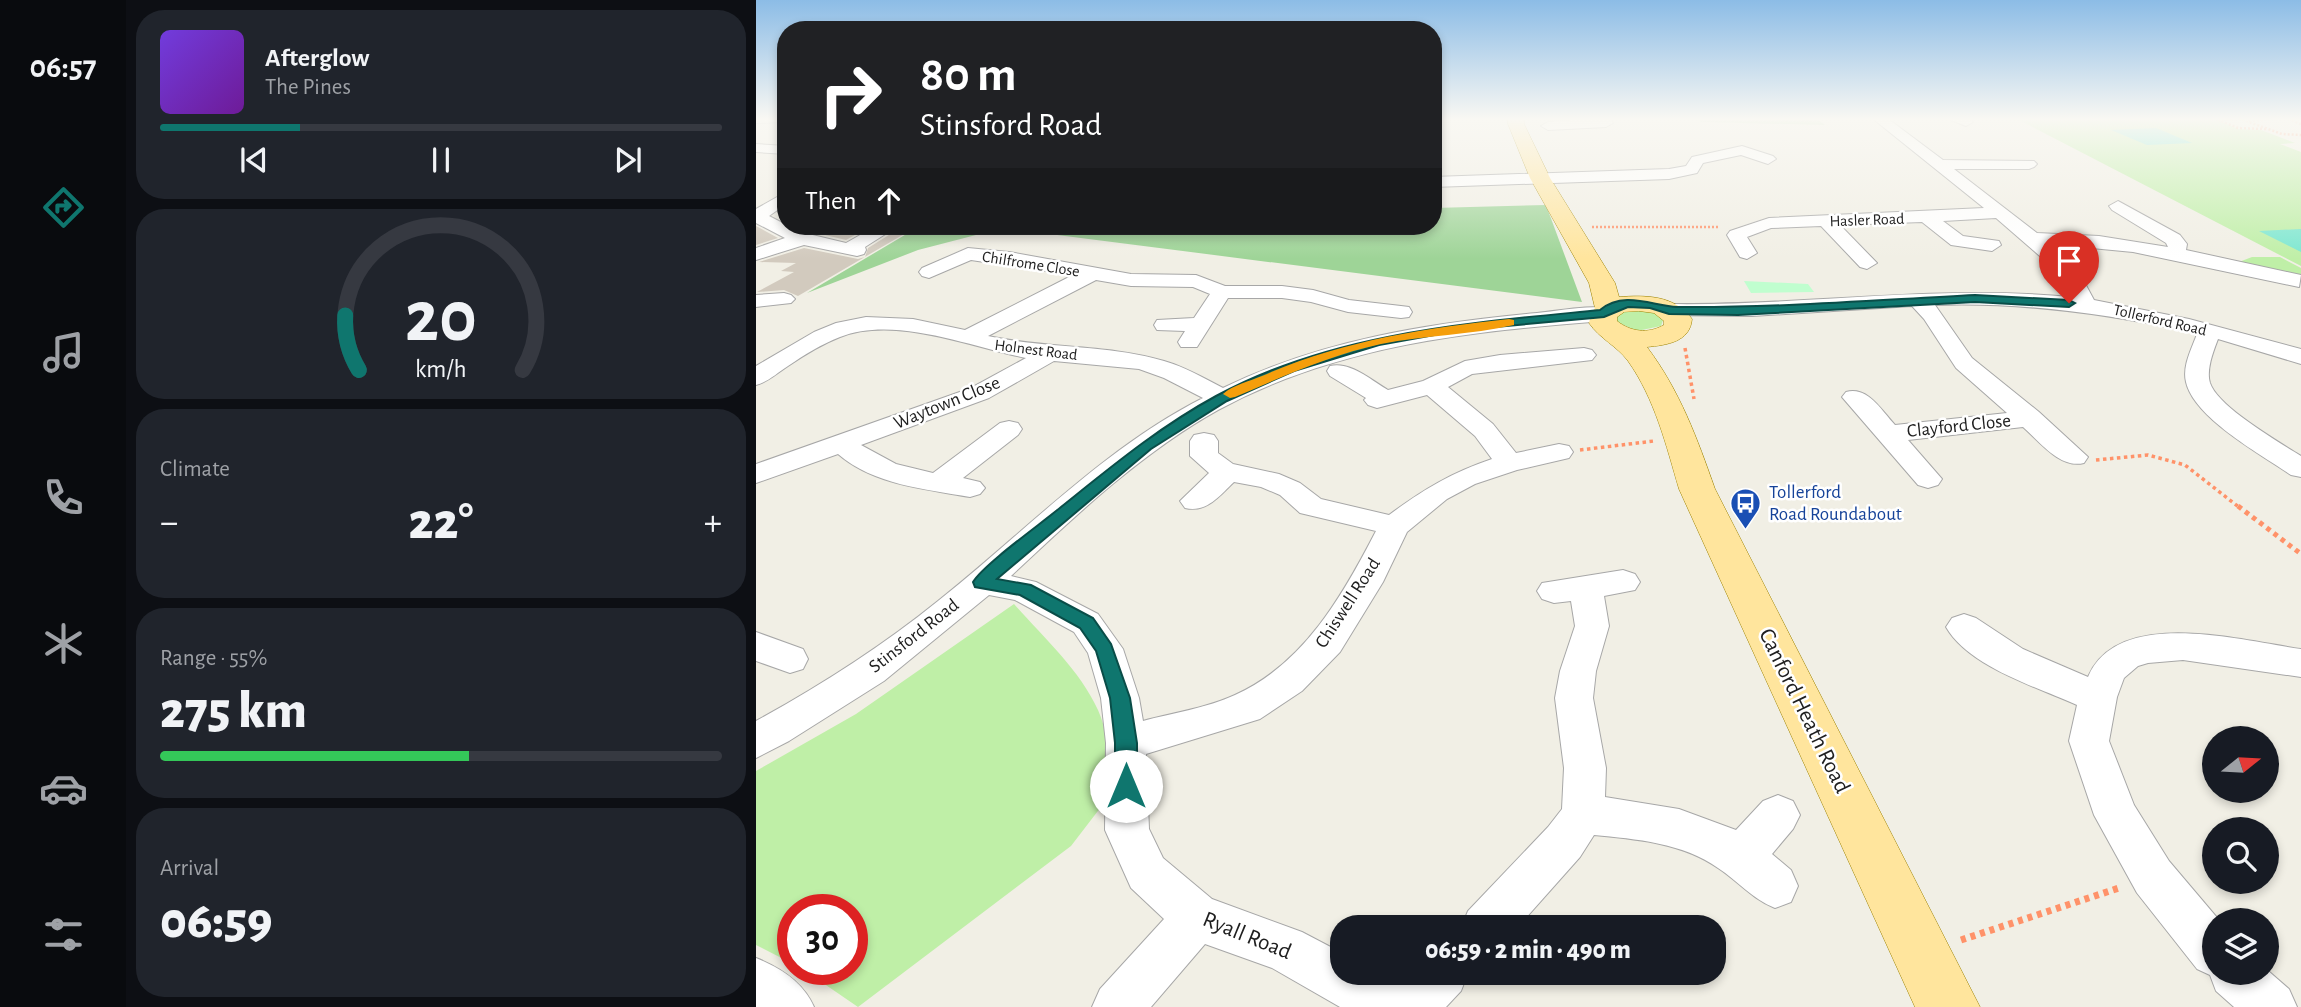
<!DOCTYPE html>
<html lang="en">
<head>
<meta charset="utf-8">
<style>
  body { margin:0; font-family:"Alegreya Sans",sans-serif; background:#20242c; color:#f1f3f6; height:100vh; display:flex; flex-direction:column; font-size:26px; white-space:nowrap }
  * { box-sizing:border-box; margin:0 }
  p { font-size:23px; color:#9ea1a6 }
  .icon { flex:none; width:38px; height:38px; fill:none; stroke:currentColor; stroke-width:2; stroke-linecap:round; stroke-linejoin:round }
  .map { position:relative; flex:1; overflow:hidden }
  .details { display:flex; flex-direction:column; gap:10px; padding:10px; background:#0d0f14; width:630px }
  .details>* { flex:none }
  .guide { position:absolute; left:21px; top:21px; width:665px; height:214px; border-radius:28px; box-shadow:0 4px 10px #0003; background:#202124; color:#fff; overflow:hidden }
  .needle { width:46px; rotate:72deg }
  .tools { position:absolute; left:1446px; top:726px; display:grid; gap:14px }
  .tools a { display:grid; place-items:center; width:77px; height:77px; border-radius:50%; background:#171b24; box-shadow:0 4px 10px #0003; font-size:35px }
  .speed { position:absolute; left:21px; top:894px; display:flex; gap:14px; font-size:35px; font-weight:700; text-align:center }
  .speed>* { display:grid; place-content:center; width:91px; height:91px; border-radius:50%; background:#171b24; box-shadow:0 4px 10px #0003; line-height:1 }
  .speed .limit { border:10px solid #d22; background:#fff; color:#111 }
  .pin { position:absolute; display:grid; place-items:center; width:60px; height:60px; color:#fff; margin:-72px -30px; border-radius:50% 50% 50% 0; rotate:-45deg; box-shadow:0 0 7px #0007 }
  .pin .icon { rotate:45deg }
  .me { position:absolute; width:77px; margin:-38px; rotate:0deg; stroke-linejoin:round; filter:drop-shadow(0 0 5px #0008) }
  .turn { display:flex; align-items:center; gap:24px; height:147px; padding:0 28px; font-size:32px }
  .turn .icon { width:91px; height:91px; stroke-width:2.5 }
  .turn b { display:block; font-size:49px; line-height:60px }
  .then { display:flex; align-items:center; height:66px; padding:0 28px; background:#0003; gap:14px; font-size:26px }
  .big { font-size:52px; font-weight:800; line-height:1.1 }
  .details .widget { flex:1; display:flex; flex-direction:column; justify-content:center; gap:10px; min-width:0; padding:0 24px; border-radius:28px; background:#20242c }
  .details .dial { align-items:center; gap:0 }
  .dial svg { height:182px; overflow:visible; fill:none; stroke:#363941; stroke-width:7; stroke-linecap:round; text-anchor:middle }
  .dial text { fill:#f1f3f6; stroke:none }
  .song { display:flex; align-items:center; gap:21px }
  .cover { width:84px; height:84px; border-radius:10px; background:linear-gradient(135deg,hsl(260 70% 55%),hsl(280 70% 35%)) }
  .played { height:7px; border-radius:4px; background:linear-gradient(90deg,#0f766e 25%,#363941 25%) }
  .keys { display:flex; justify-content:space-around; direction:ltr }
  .heat { display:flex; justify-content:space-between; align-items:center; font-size:38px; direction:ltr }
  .charge { height:10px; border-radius:5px; background:linear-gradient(90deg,#34c759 55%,#363941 0) }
  .trip { position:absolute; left:574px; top:915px; width:396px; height:70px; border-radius:28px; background:#171b24; box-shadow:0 4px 10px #0003; font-weight:800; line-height:70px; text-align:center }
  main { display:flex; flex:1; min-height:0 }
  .dock { display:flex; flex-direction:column; width:126px; justify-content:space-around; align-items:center; background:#090b0e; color:#9ea1a6 }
  .dock .icon { width:49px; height:49px }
  .dock .on { color:#0f766e }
  .dock b { font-size:32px; color:#f1f3f6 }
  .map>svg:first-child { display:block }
</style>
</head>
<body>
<main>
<nav class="dock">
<b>06:57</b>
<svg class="icon on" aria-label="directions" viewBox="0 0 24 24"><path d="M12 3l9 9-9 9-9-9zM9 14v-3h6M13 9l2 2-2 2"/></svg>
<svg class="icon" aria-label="music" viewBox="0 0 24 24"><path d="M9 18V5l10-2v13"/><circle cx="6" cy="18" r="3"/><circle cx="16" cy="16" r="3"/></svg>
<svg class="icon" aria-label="phone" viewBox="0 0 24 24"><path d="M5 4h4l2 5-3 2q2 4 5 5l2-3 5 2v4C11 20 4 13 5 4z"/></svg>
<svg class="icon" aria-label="climate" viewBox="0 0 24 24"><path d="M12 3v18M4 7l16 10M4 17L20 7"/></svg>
<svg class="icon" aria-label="car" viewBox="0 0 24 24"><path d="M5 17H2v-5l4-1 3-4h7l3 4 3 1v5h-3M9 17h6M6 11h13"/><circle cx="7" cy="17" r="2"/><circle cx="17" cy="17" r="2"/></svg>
<svg class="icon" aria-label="filters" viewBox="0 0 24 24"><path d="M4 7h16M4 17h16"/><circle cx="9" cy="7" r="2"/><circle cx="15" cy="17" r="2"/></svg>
</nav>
<section class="details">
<div class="widget">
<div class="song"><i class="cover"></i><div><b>Afterglow</b><p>The Pines</p></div></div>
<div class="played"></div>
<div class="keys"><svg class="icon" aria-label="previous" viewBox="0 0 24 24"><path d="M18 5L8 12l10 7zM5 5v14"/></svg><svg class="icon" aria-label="pause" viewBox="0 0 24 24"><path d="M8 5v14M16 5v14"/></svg><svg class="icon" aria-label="next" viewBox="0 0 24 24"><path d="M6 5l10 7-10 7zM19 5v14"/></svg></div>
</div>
<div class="widget dial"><svg viewBox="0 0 100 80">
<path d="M14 69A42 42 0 1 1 86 69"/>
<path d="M14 69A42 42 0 0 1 8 45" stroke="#0f766e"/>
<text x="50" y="56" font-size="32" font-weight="700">20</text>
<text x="50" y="72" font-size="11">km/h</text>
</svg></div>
<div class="widget"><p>Climate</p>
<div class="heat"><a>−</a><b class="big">22°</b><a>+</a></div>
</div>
<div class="widget"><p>Range · 55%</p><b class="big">275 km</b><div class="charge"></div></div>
<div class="widget"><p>Arrival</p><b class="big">06:59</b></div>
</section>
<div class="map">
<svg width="1545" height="1007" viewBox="0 0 1545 1007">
  <rect width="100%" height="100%" fill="#f1efe5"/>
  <g fill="#bfefa7">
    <path d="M1259,118H1482L1460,119L1482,129L1505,130L1539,143L1524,144L1545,152V266Z"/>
    <path d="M1496,257H1524L1545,268V278L1539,279L1483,262Z"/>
    <path d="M887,310L901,314L907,320L905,326L881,331L861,322L860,318L867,312Z"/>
    <path d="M258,604C287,637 324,670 342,710C353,735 355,764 358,790L315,846L102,1007L48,970H96V910H37V964L0,945V771L100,714Z"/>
  </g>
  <g fill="#9ed497">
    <path d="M939,118H1060L1069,125L945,122Z"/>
    <path d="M790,205L826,302L247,228L162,250L51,293L164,226H677V208Z"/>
  </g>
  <path fill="#c0fecf" d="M988,281L1052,284L1058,292L995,293Z"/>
  <g fill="#7de7d0">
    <path d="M1400,128L1436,143L1391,145L1355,130Z"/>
    <path d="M1545,229V252L1503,231Z"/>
  </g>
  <g fill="#d2cabe">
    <path d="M0,226L22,238L0,245Z"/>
    <path d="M82,226H115L90,240L65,234Z"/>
    <path d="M141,230H155L42,296L28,290L1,292L38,272L25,271L40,263L3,262L48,248L102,259L109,257L112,248Z"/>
  </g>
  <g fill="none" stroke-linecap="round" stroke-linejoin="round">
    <defs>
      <g id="minor">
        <path d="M0,118H30V122L0,123Z"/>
        <path d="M839,118H853L857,123L850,127L792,130L785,126L792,122Z"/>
        <path d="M1116,118H1131L1187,160L1278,161L1281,164L1278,167L1273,169H1198L1281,233L1343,236L1412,247L1410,243L1356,210L1353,206L1362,201L1424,235L1431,244L1430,250L1545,275L1543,287L1377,252L1294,244L1325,276L1338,300L1433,319L1545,349V364L1462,339C1457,352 1450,370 1454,383C1462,407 1523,442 1545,456V477L1535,475C1506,455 1438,418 1430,382C1426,366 1436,348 1441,334L1430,331C1347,313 1264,302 1179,305L1216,358L1283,412L1332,457L1328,463C1304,469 1284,442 1267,427L1152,440L1186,479L1182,485L1172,488L1162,485L1086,397L1090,392C1112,386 1125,410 1139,425L1251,413L1200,368L1168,319L1156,306L996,316L905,315L902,310L905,305L913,304C1048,306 1181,284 1315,297L1301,271L1240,218L1187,221L1207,236L1243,241L1245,245L1236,251L1195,245L1166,222L1084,225L1121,263L1111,269L1104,267L1065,226L1015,228L991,237L1001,253L991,259L984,257L971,235L974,231L1013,218L1228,208Z"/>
        <path d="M1190,118H1210L1217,122L1210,126Z"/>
        <path d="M0,144L30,146V154L0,152Z"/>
        <path d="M986,146L1017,156L1020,159L1012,164L985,155L947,163L941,173L913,179L677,187V177L913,169L930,166L936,157Z"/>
        <path d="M30,192V204L13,216L44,232L90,243L120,226H142L109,247L110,250L108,254L101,256L48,245L0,260V248L29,238L0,223V209Z"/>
        <path d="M212,248L253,252L375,274L440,275L469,286H526L557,290L593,300L645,306L653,307L656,312L653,317L645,318L592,312L555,302L526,298H472L441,347H425L422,342L429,331L401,330L398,325L401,320L438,318L454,294L437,287L375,286L340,280L232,336C290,349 351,344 408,361C429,367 448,378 467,388C565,340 673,323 781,313C804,311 833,304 856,309L859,314L856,319L848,321C715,331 582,345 462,410C385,453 319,516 255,576L280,582L342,614L367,649L383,698L387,721C416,713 451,708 479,695C548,664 587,595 620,531L544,513L524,495L505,487L478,482C463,496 451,513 429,508L424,501L453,473L434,456V441L438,435L448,433L458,435L462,441V453L477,464L523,474L544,483L565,499L633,515C668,489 695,473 736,459L719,436L671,395L621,408L612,405L608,400L610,398L574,376L571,371L574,366C594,361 615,380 632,390L667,381L709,361L744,355L828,348L836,350L840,355L836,360L716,374L692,387L737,424L760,453L803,444L813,446L817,452L813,458L761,470L719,484L691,499L651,532L627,582L584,652L546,691L504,719L390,754L393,829L407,858L456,899L546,932L586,953V973H623L642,984L652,973H712L705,991L690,1007H584L516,968L449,944L395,1007H336L344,989L408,919L375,888L349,830L350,743L345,698L332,653L318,632L259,600L233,595L128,681L33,741L0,758V721C64,686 125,647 182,601C268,533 348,448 447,398L408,378L383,369L298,361L233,398L105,445L140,464L177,473L244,423L253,421L262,423L266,429L262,435L207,478L224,482L229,488L224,494L214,497C169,489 118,485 82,454L0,483V464L215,388L270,358C215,347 139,315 84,337C66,344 48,355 32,366C21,373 12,382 0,385V366L58,332L80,323L110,317L157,319L209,330L317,275L215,260L173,278L166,276L163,272L166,268Z"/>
        <path d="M28,293L35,295L39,299L35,303L0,307V295Z"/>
        <path d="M867,570L879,574L884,582L879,590L848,596L853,626L840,671L837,698L850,768L849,797L923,809L980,830L1007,801L1022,795L1037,801L1044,815L1037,829L1016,854L1035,870L1042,886L1035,902L1019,908C996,899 982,881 962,868C927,843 880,839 838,835L824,857L761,928H705L712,911L792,827L806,809L808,768L799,698L804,671L819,626L815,601L798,603L786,599L781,591L786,583Z"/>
        <path d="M1208,614L1220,618L1267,649L1332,677C1362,606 1486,641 1545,649V677L1427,660L1392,663L1382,666L1368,678L1361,697L1353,741L1378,805L1413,861L1463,920H1458V973H1510V969L1533,989L1541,1007H1478L1460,991L1454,975L1441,969L1381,893L1338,815L1313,741L1321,705C1281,687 1213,667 1190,627L1196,618Z"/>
        <path d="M0,632L47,649L52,659L47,669L34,673L0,661Z"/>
        <path d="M0,958C25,968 47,982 58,1007H0Z"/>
      </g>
      <path id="major" d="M752,118H768V124L794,178L859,283L863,297C889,295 919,295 936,319C934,342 911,345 891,347C924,391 941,438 959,489L1224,1007H1159L923,489C910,445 899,399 872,361C861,346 844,339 833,323L835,314L839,308L833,283L774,178L752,124ZM883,311L898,313L908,321V325C892,334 875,332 861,321V317L868,312Z"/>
    </defs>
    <use href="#minor" stroke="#a7a7a7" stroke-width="2"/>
    <use href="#major" stroke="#9c8200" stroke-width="1"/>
    <g stroke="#ff9269" stroke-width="2.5" stroke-dasharray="2 2" stroke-linecap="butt">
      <path d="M1532,119L1545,124"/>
      <path d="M1493,121L1531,118"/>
      <path d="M1510,129L1482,128L1463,120L1485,119L1526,134L1545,135"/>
      <path d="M836,227H964"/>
    </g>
    <g stroke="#ff9269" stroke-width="3.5" stroke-dasharray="3.5 3.5" stroke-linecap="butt">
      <path d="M929,348L938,399"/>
      <path d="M824,450L898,441"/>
      <path d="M1340,460L1392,455L1429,465L1484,508"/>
    </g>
    <path stroke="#ff9269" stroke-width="5" stroke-dasharray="4.5 4.5" stroke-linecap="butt" d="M1482,506L1545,554"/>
    <path stroke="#ff9269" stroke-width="7" stroke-dasharray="5 5" stroke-linecap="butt" d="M1205,940L1366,887"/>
    <use href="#minor" fill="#fff" fill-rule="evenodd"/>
    <use href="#major" fill="#ffe59d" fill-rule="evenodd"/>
  </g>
  <linearGradient id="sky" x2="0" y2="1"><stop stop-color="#8cbce6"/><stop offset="0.46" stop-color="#f9f8f3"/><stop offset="1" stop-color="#f9f8f3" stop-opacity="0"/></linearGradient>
  <rect width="1545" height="259" fill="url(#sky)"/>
  <path fill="#0f766e" stroke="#0a4d48" stroke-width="2" d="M1219,295L1313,300L1319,303L1313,307L1219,302L982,315L913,314L894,308L872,307L848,317L706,330L623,345L538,371L471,401L395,449L241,579L275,585L337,618L355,644L374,698L381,743V786L378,793L370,796L362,793L359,786V743L354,698L340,651L324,628L264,595L219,587L217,582C228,564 286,523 305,507C355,467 403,427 460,396C578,332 714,323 844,310C868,290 897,306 921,307C1020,308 1120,300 1219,295Z"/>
  <path fill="#f59e0b" d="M753,319L758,320V325C715,335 669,335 625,344C574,355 526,377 479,397L474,398L467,394C477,385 494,381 506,376C585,341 668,328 753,319Z"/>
  <defs>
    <symbol id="bus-pin" viewBox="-11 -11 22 30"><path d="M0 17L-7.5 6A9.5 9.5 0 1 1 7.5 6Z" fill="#1a4fb4" stroke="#fff"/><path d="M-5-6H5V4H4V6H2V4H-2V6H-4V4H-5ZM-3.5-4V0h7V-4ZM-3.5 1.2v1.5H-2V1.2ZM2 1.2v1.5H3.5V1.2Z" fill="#fff"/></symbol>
  </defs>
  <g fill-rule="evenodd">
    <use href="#bus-pin" x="972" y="486" width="35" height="47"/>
  </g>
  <g text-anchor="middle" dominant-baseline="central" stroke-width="5" stroke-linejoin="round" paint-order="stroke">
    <g font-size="16" fill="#202020" stroke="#fff">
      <text transform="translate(1111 220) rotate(-2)">Hasler Road</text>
      <text transform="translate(275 264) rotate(9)">Chilfrome Close</text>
      <text transform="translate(1404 320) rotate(13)">Tollerford Road</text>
      <text transform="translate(280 350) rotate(7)">Holnest Road</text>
    </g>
    <g font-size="19" fill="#202020" stroke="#fff">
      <text transform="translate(191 403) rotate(-22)">Waytown Close</text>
      <text transform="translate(1203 426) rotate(-6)">Clayford Close</text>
      <text transform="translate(592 603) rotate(-57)">Chiswell Road</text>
      <text transform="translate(158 636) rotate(-38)">Stinsford Road</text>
    </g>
    <g font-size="19" fill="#164399" stroke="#fff" text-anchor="start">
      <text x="1013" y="492">Tollerford<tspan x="1013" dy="22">Road Roundabout</tspan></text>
    </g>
    <g font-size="23" fill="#202020" stroke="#fff">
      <text transform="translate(1048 711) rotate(64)">Canford Heath Road</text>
      <text transform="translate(491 936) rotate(22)">Ryall Road</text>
    </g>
  </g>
</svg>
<div class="tools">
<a><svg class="needle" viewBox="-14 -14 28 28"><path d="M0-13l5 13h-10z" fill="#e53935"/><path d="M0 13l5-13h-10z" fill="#9ea1a6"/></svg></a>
<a><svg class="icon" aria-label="search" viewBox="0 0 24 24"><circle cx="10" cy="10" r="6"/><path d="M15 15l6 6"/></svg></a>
<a><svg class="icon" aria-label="layers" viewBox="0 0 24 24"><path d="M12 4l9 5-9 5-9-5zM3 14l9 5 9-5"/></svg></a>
</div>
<div class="speed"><div class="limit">30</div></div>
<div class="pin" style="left:1313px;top:303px;background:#d93025"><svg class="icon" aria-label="arrive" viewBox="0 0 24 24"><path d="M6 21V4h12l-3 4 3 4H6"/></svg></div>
<svg class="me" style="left:370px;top:786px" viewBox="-20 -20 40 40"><circle r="19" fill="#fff"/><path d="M0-13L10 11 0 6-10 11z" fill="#0f766e"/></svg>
<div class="trip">06:59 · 2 min · 490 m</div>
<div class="guide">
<div class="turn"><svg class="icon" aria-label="right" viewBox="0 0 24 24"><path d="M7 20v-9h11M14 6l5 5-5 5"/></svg><div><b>80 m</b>Stinsford Road</div></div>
<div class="then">Then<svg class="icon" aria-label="ahead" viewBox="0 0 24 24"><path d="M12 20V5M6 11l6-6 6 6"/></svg></div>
</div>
</div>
</main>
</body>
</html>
